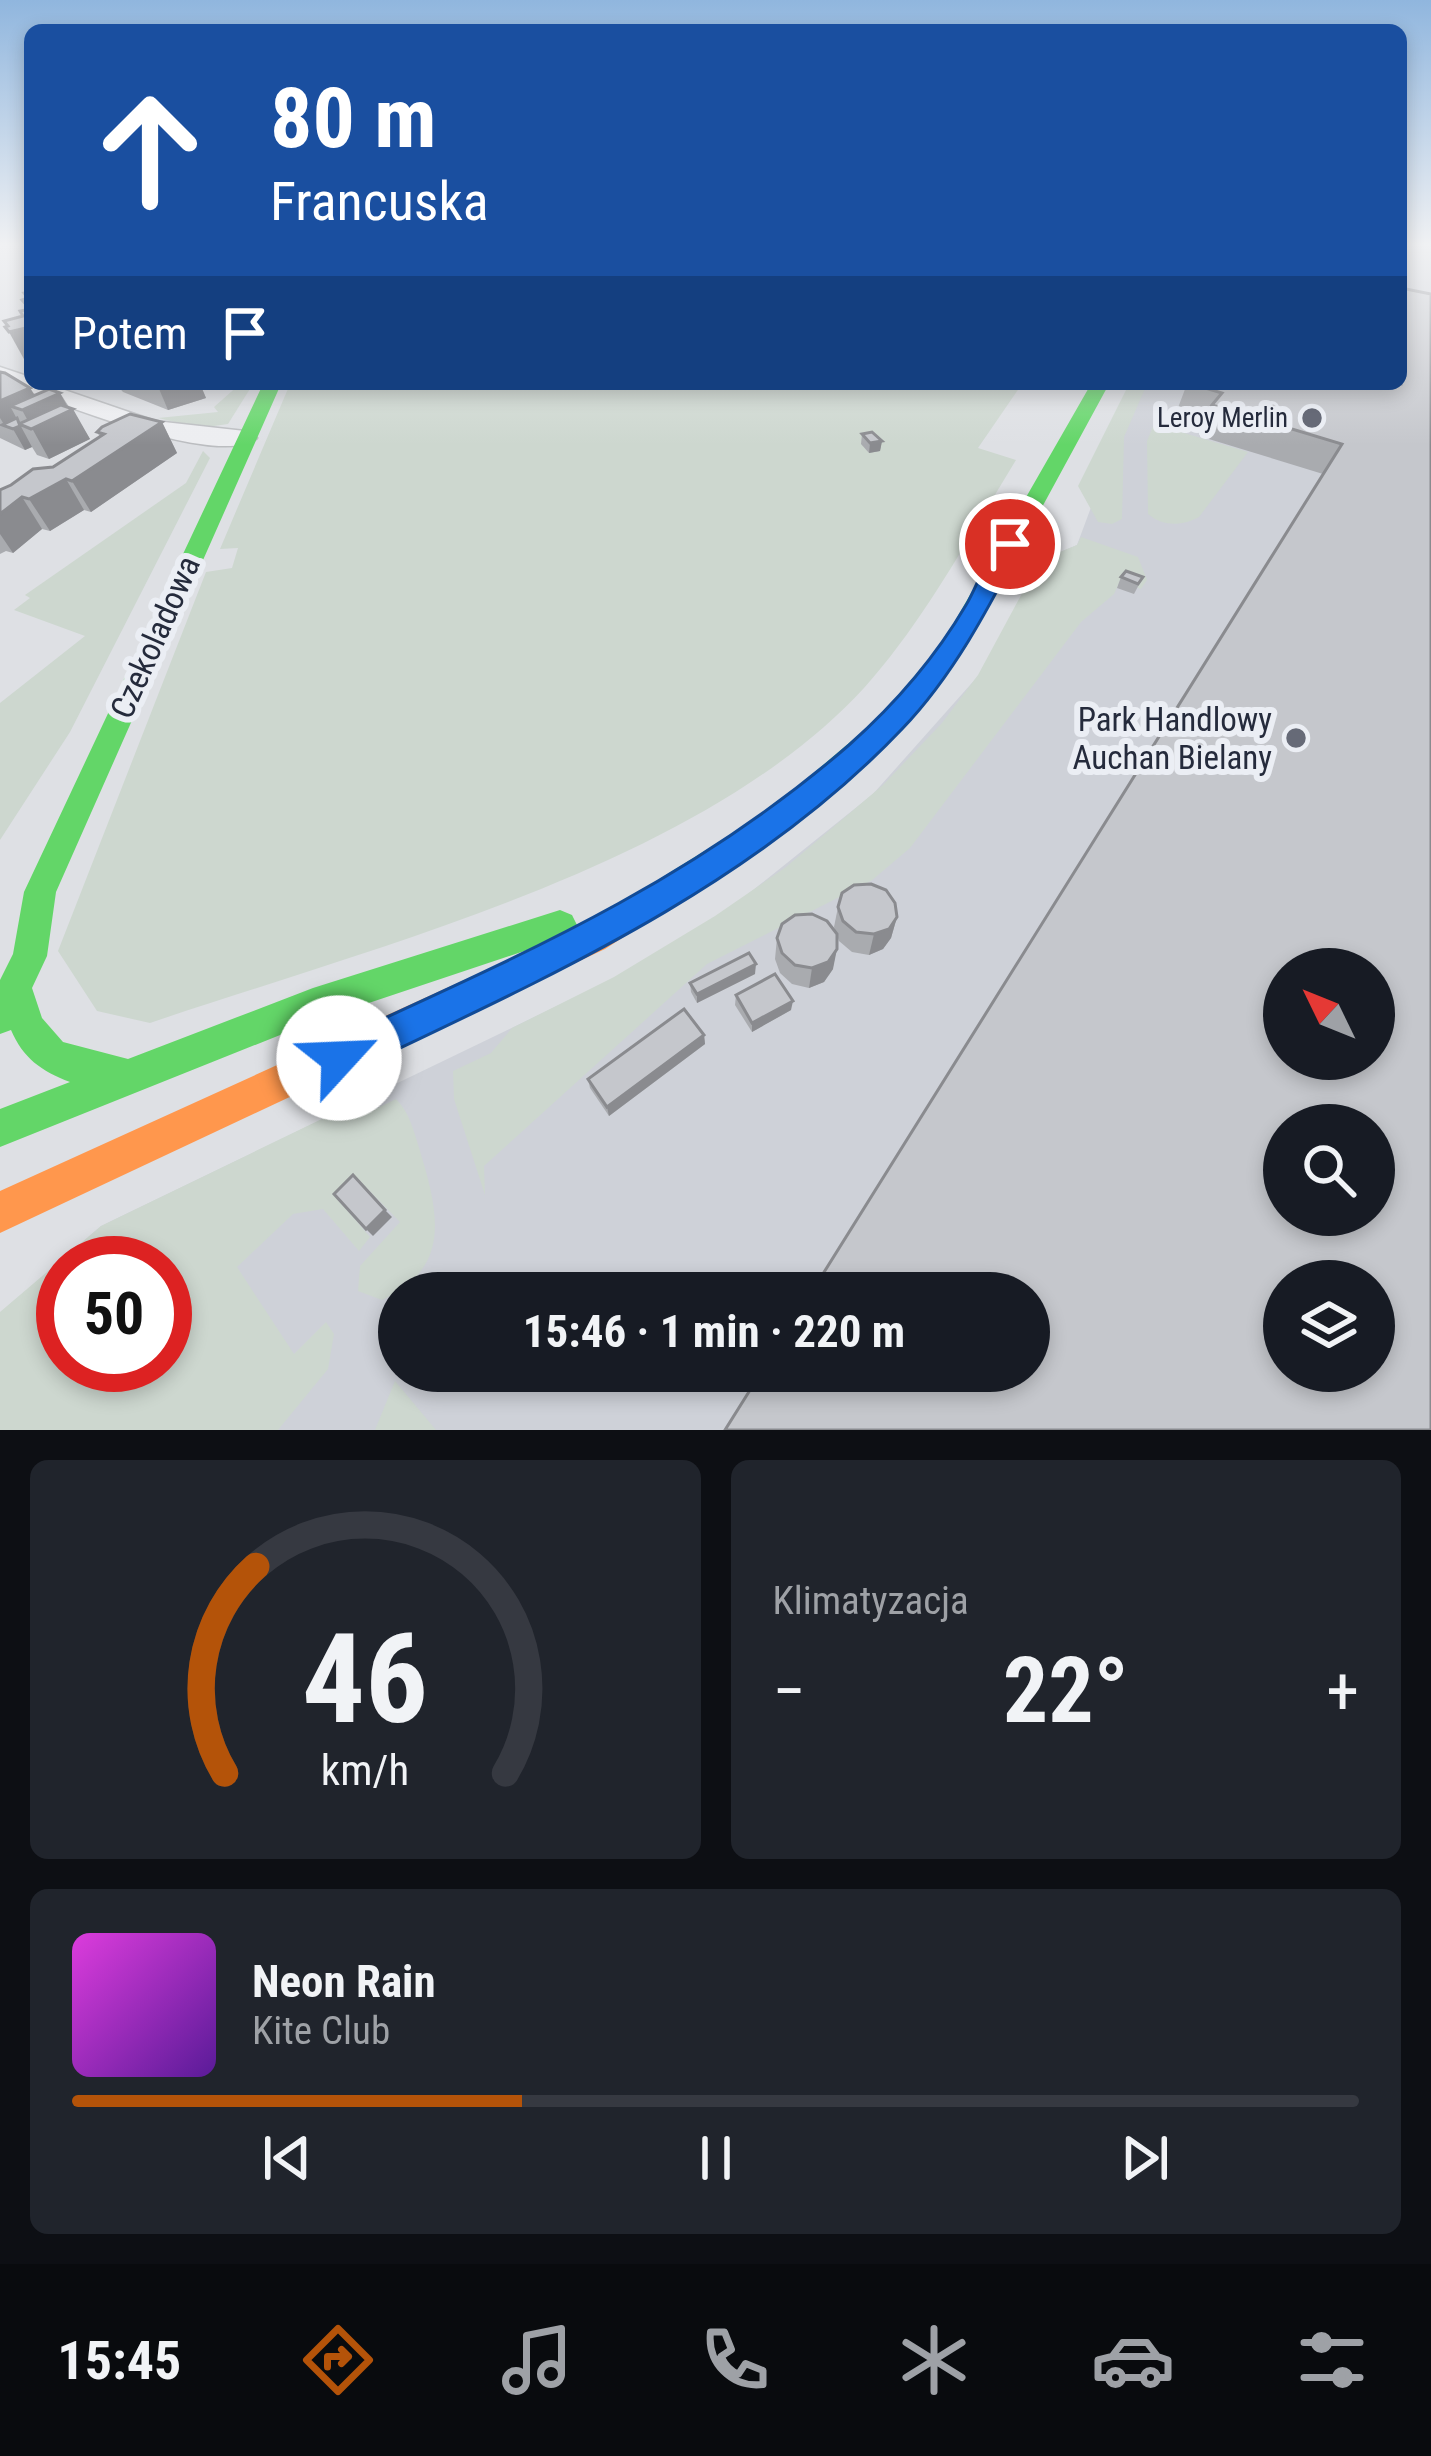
<!DOCTYPE html>
<html lang="pl">
<head>
<meta charset="utf-8">
<style>
  body { margin:0; font-family:"Roboto Condensed",sans-serif; background:#20242c; color:#f1f3f6; height:100vh; display:flex; flex-direction:column; font-size:45px; white-space:nowrap }
  * { box-sizing:border-box; margin:0 }
  p { font-size:39px; color:#9ea1a6 }
  .icon { flex:none; width:66px; height:66px; fill:none; stroke:currentColor; stroke-width:2; stroke-linecap:round; stroke-linejoin:round }
  .map { position:relative; height:1430px; overflow:hidden }
  .drawer { display:flex; flex-direction:column; gap:30px; padding:30px; background:#0d0f14; flex:1 }
  .drawer>* { flex:none }
  .banner { position:absolute; left:24px; top:24px; width:1383px; height:366px; border-radius:18px; box-shadow:0 6px 18px #0003; background:#1a4fa0; color:#fff; overflow:hidden }
  .needle { width:78px; rotate:313deg }
  .tools { position:absolute; left:1263px; top:948px; display:grid; gap:24px }
  .tools a { display:grid; place-items:center; width:132px; height:132px; border-radius:50%; background:#171b24; box-shadow:0 6px 18px #0003; font-size:60px }
  .speed { position:absolute; left:36px; top:1236px; display:flex; gap:24px; font-size:60px; font-weight:700; text-align:center }
  .speed>* { display:grid; place-content:center; width:156px; height:156px; border-radius:50%; background:#171b24; box-shadow:0 6px 18px #0003; line-height:1 }
  .speed .limit { border:18px solid #d22; background:#fff; color:#111 }
  .pin { position:absolute; display:grid; place-items:center; width:102px; height:102px; color:#fff; margin:-51px; border:6px solid #fff; border-radius:50%; box-shadow:0 3px 12px #0007 }
  .me { position:absolute; width:132px; margin:-66px; rotate:65deg; stroke-linejoin:round; filter:drop-shadow(0 0 9px #0008) }
  .turn { display:flex; align-items:center; gap:42px; height:252px; padding:0 48px; font-size:54px }
  .turn .icon { width:156px; height:156px; stroke-width:2.5 }
  .turn b { display:block; font-size:84px; line-height:102px }
  .then { display:flex; align-items:center; height:114px; padding:0 48px; background:#0003; gap:24px; font-size:45px }
  .big { font-size:90px; font-weight:700; line-height:1.1 }
  .drawer .card { flex:1; display:flex; flex-direction:column; justify-content:center; gap:18px; min-width:0; padding:0 42px; border-radius:18px; background:#20242c }
  .drawer .dial { align-items:center; gap:0 }
  .dial svg { height:312px; overflow:visible; fill:none; stroke:#363941; stroke-width:7; stroke-linecap:round; text-anchor:middle }
  .dial text { fill:#f1f3f6; stroke:none }
  .song { display:flex; align-items:center; gap:36px }
  .cover { width:144px; height:144px; border-radius:18px; background:linear-gradient(135deg,hsl(300 70% 55%),hsl(270 70% 35%)) }
  .played { height:12px; border-radius:6px; background:linear-gradient(90deg,#b45309 35%,#363941 35%) }
  .keys { display:flex; justify-content:space-around; direction:ltr }
  .heat { display:flex; justify-content:space-between; align-items:center; font-size:66px; direction:ltr }
  .drawer .tiles { flex:1; display:grid; gap:30px; grid-template-columns:1fr 1fr }
  .card:last-child { grid-column:span 2 }
  .trip { position:absolute; left:378px; top:1272px; width:672px; height:120px; border-radius:60px; background:#171b24; box-shadow:0 6px 18px #0003; font-weight:700; line-height:120px; text-align:center }
  .dock { display:flex; height:192px; justify-content:space-around; align-items:center; background:#090b0e; color:#9ea1a6 }
  .dock .icon { width:84px; height:84px }
  .dock .selected { color:#b45309 }
  .dock b { font-size:54px; color:#f1f3f6 }
  .map>svg:first-child { display:block }
</style>
</head>
<body>
<div class="map">
<svg width="1431" height="1430" viewBox="0 0 1431 1430">
  <rect width="100%" height="100%" fill="#dee0e4"/>
  <path fill="#ced1d8" fill-rule="evenodd" d="M1401,245H1431V1430H0V1313L101,1226L615,978L727,911L873,794L995,657L1039,561L1077,545L1137,384H1401ZM1284,969H1374V1059H1284ZM1284,1125H1374V1215H1284ZM63,1263H165V1365H63ZM1284,1281H1374V1371H1284ZM399,1293H1029V1371H399Z"/>
  <g fill="#cdd7cf" fill-rule="evenodd">
    <path d="M240,384H253L228,424L200,428L158,418L218,412L214,407Z"/>
    <path d="M290,384H1022L978,448L1016,460C968,538 925,620 864,688C700,866 376,946 150,1023L97,1011L58,951L206,572L232,568L238,548L220,549Z"/>
    <path d="M1129,384H1147L1124,437L1122,519L1112,524L1098,522L1078,486Z"/>
    <path d="M1154,424L1248,452L1199,517C1183,526 1163,527 1148,514L1147,441Z"/>
    <path d="M203,451L210,458L70,732L0,840V703L85,636L14,610L30,598L25,595L186,483Z"/>
    <path d="M1081,537L1138,557L1147,580L1141,589L1120,581L1114,594L1081,622L910,848L871,881L707,964L484,1166L485,1195L454,1099L453,1071L491,1053L512,1028L614,977L715,916L786,867L883,785L942,723L978,675L1040,560L1077,545Z"/>
    <path d="M396,1099C410,1113 414,1132 420,1151C438,1211 453,1268 382,1300L358,1291L360,1266L400,1222L360,1181L340,1202L370,1237L359,1251L323,1209L293,1214L237,1267L294,1354L326,1322L334,1334L328,1369L278,1430H0V1312L101,1226L328,1116L359,1117ZM63,1263H165V1365H63Z"/>
    <path d="M395,1381L436,1430H375Z"/>
  </g>
  <g fill="none" stroke-linecap="round" stroke-linejoin="round">
    <defs>
      <path id="street" d="M0,367L30,377V384H47L155,421L245,431L257,438C219,470 45,398 0,380Z"/>
    </defs>
    <use href="#street" stroke="#bbbdc0" stroke-width="3"/>
    <use href="#street" fill="#edeef1" fill-rule="evenodd"/>
    <g fill="#63d668" fill-rule="evenodd">
      <path d="M263,384H281L56,892L47,956L32,988L42,1018L63,1042L128,1059L313,988L560,910L572,915L577,925L572,935L315,1021L0,1147V1109L70,1082C41,1071 23,1058 11,1030L0,1034V980L13,954L24,892Z"/>
      <path d="M1091,384H1109L966,647L902,729L791,827L653,918L641,922L629,918L625,908L629,898L769,811L882,715L943,642Z"/>
    </g>
    <path fill="#ff974d" fill-rule="evenodd" d="M641,894L653,898L657,908L653,918L605,949L0,1233V1191L581,927Z"/>
  </g>
  <g fill="#a9abaf">
    <path d="M0,372L30,388L35,395L60,393L90,439L49,459L37,455L32,447L25,450L0,438Z"/>
    <path d="M116,384H200L206,398L168,410L123,392Z"/>
    <path d="M1187,384H1401L1323,474L1199,436L1205,421L1176,413Z"/>
    <path d="M162,422L177,453L91,512L84,510L50,531L42,529L13,553L6,551L0,554V490L53,467L100,437L97,432Z"/>
    <path d="M862,434L882,441L880,451L869,453L861,444Z"/>
    <path d="M1121,577H1143L1134,594L1117,588Z"/>
    <path d="M838,907L897,917L891,938L883,949L869,955L852,952L839,941L834,927Z"/>
    <path d="M777,938L833,969L824,982L809,988L792,984L780,973L775,959Z"/>
    <path d="M755,974L697,1003L691,992L690,983Z"/>
    <path d="M736,995L791,1010L752,1032L735,1005Z"/>
    <path d="M704,1035L705,1044L609,1116L590,1088L588,1079Z"/>
  </g>
  <g fill="#8a8b8f">
    <path d="M30,327V359L25,361L9,332Z"/>
    <path d="M157,384H200L206,398L168,410Z"/>
    <path d="M30,388L39,403L60,393L70,411L73,409L90,439L49,459L22,410L10,406L32,447L25,450L13,429L5,426L0,418V393Z"/>
    <path d="M162,422L177,453L91,512L72,481Z"/>
    <path d="M882,441L880,451L869,453L870,443Z"/>
    <path d="M66,479L84,510L50,531L29,499Z"/>
    <path d="M22,497L42,529L13,553L0,534V514Z"/>
    <path d="M897,917L891,938L883,949L869,955L874,934Z"/>
    <path d="M837,949L833,969L824,982L809,988L812,968Z"/>
    <path d="M756,964L755,974L697,1003V994Z"/>
    <path d="M793,1001L791,1010L752,1032V1023Z"/>
    <path d="M704,1035L705,1044L609,1116L607,1107Z"/>
    <path d="M385,1210L392,1217L373,1236L366,1229Z"/>
  </g>
  <g fill="#c5c7cc" stroke="#8a8b8f" stroke-width="3" fill-rule="evenodd">
    <path d="M1401,288L1431,294V1430H725L762,1371H1029V1293H811L1342,444L1212,405L1222,393L1192,384H1401ZM1284,969H1374V1059H1284ZM1284,1125H1374V1215H1284ZM1284,1281H1374V1371H1284Z"/>
    <path d="M30,292V309L22,300L28,298L24,293Z"/>
    <path d="M30,309V327L9,332L5,327L8,326L4,321L23,316L20,311Z"/>
    <path d="M0,372L5,373L30,388L0,401Z"/>
    <path d="M49,389L60,393L22,410L10,406Z"/>
    <path d="M61,405L73,409L31,429L19,424Z"/>
    <path d="M130,414L162,422L72,481L66,479L29,499L22,497L0,514V490L11,485L33,469L53,467L104,434L97,432L102,427Z"/>
    <path d="M17,418L20,426L13,429L2,425Z"/>
    <path d="M872,432L882,441L870,443L862,434Z"/>
    <path d="M1126,571L1143,577L1138,584L1121,577Z"/>
    <path d="M871,884L886,890L895,903L897,917L889,929L874,934L856,932L843,921L838,907L842,893L854,885Z"/>
    <path d="M812,914L827,921L837,934V949L828,962L812,968L795,965L782,953L777,938L782,924L795,915Z"/>
    <path d="M749,953L756,964L697,994L690,983Z"/>
    <path d="M775,974L793,1001L752,1023L736,995Z"/>
    <path d="M684,1009L704,1035L607,1107L588,1079Z"/>
    <path d="M353,1175L385,1210L366,1229L334,1194Z"/>
  </g>
  <linearGradient id="sky" x2="0" y2="1"><stop stop-color="#90b6de"/><stop offset="0.55" stop-color="#f0f1f3"/><stop offset="1" stop-color="#f0f1f3" stop-opacity="0"/></linearGradient>
  <rect width="1431" height="445" fill="url(#sky)"/>
  <path fill="#1a73e8" stroke="#114b97" stroke-width="3" d="M1010,538L1022,544C988,609 953,676 902,729C751,888 546,978 352,1071L339,1076L326,1071L320,1058L326,1045C515,958 689,884 849,745C895,704 935,658 966,605C978,586 989,545 1010,538Z"/>
  <g fill="#666a77" stroke="#ebeef4" stroke-width="4.5">
    <circle cx="1312" cy="418" r="12"/>
    <circle cx="1296" cy="738" r="12"/>
  </g>
  <g text-anchor="middle" dominant-baseline="central" stroke-width="12" stroke-linejoin="round" paint-order="stroke">
    <g font-size="27" fill="#252b3c" stroke="#ebeef4" text-anchor="end">
      <text x="1288" y="418">Leroy Merlin</text>
    </g>
    <g font-size="33" fill="#252b3c" stroke="#ebeef4">
      <text transform="translate(155 637) rotate(-66)">Czekoladowa</text>
    </g>
    <g font-size="33" fill="#252b3c" stroke="#ebeef4" text-anchor="end">
      <text x="1272" y="719">Park Handlowy<tspan x="1272" dy="38">Auchan Bielany</tspan></text>
    </g>
  </g>
</svg>
<div class="tools">
<a><svg class="needle" viewBox="-14 -14 28 28"><path d="M0-13l5 13h-10z" fill="#e53935"/><path d="M0 13l5-13h-10z" fill="#9ea1a6"/></svg></a>
<a><svg class="icon" aria-label="search" viewBox="0 0 24 24"><circle cx="10" cy="10" r="6"/><path d="M15 15l6 6"/></svg></a>
<a><svg class="icon" aria-label="layers" viewBox="0 0 24 24"><path d="M12 4l9 5-9 5-9-5zM3 14l9 5 9-5"/></svg></a>
</div>
<div class="speed"><div class="limit">50</div></div>
<div class="pin" style="left:1010px;top:544px;background:#d93025"><svg class="icon" aria-label="arrive" viewBox="0 0 24 24"><path d="M6 21V4h12l-3 4 3 4H6"/></svg></div>
<svg class="me" style="left:339px;top:1058px" viewBox="-20 -20 40 40"><circle r="19" fill="#fff"/><path d="M0-13L10 11 0 6-10 11z" fill="#1a73e8"/></svg>
<div class="trip">15:46 · 1 min · 220 m</div>
<div class="banner">
<div class="turn"><svg class="icon" aria-label="ahead" viewBox="0 0 24 24"><path d="M12 20V5M6 11l6-6 6 6"/></svg><div><b>80 m</b>Francuska</div></div>
<div class="then">Potem<svg class="icon" aria-label="arrive" viewBox="0 0 24 24"><path d="M6 21V4h12l-3 4 3 4H6"/></svg></div>
</div>
</div>
<section class="drawer">
<div class="tiles">
<div class="card dial"><svg viewBox="0 0 100 80">
<path d="M14 69A42 42 0 1 1 86 69"/>
<path d="M14 69A42 42 0 0 1 22 16" stroke="#b45309"/>
<text x="50" y="56" font-size="32" font-weight="700">46</text>
<text x="50" y="72" font-size="11">km/h</text>
</svg></div>
<div class="card"><p>Klimatyzacja</p>
<div class="heat"><a>−</a><b class="big">22°</b><a>+</a></div>
</div>
<div class="card">
<div class="song"><i class="cover"></i><div><b>Neon Rain</b><p>Kite Club</p></div></div>
<div class="played"></div>
<div class="keys"><svg class="icon" aria-label="previous" viewBox="0 0 24 24"><path d="M18 5L8 12l10 7zM5 5v14"/></svg><svg class="icon" aria-label="pause" viewBox="0 0 24 24"><path d="M8 5v14M16 5v14"/></svg><svg class="icon" aria-label="next" viewBox="0 0 24 24"><path d="M6 5l10 7-10 7zM19 5v14"/></svg></div>
</div>
</div>
</section>
<nav class="dock">
<b>15:45</b>
<svg class="icon selected" aria-label="directions" viewBox="0 0 24 24"><path d="M12 3l9 9-9 9-9-9zM9 14v-3h6M13 9l2 2-2 2"/></svg>
<svg class="icon" aria-label="music" viewBox="0 0 24 24"><path d="M9 18V5l10-2v13"/><circle cx="6" cy="18" r="3"/><circle cx="16" cy="16" r="3"/></svg>
<svg class="icon" aria-label="phone" viewBox="0 0 24 24"><path d="M5 4h4l2 5-3 2q2 4 5 5l2-3 5 2v4C11 20 4 13 5 4z"/></svg>
<svg class="icon" aria-label="climate" viewBox="0 0 24 24"><path d="M12 3v18M4 7l16 10M4 17L20 7"/></svg>
<svg class="icon" aria-label="car" viewBox="0 0 24 24"><path d="M5 17H2v-5l4-1 3-4h7l3 4 3 1v5h-3M9 17h6M6 11h13"/><circle cx="7" cy="17" r="2"/><circle cx="17" cy="17" r="2"/></svg>
<svg class="icon" aria-label="filters" viewBox="0 0 24 24"><path d="M4 7h16M4 17h16"/><circle cx="9" cy="7" r="2"/><circle cx="15" cy="17" r="2"/></svg>
</nav>
</body>
</html>
